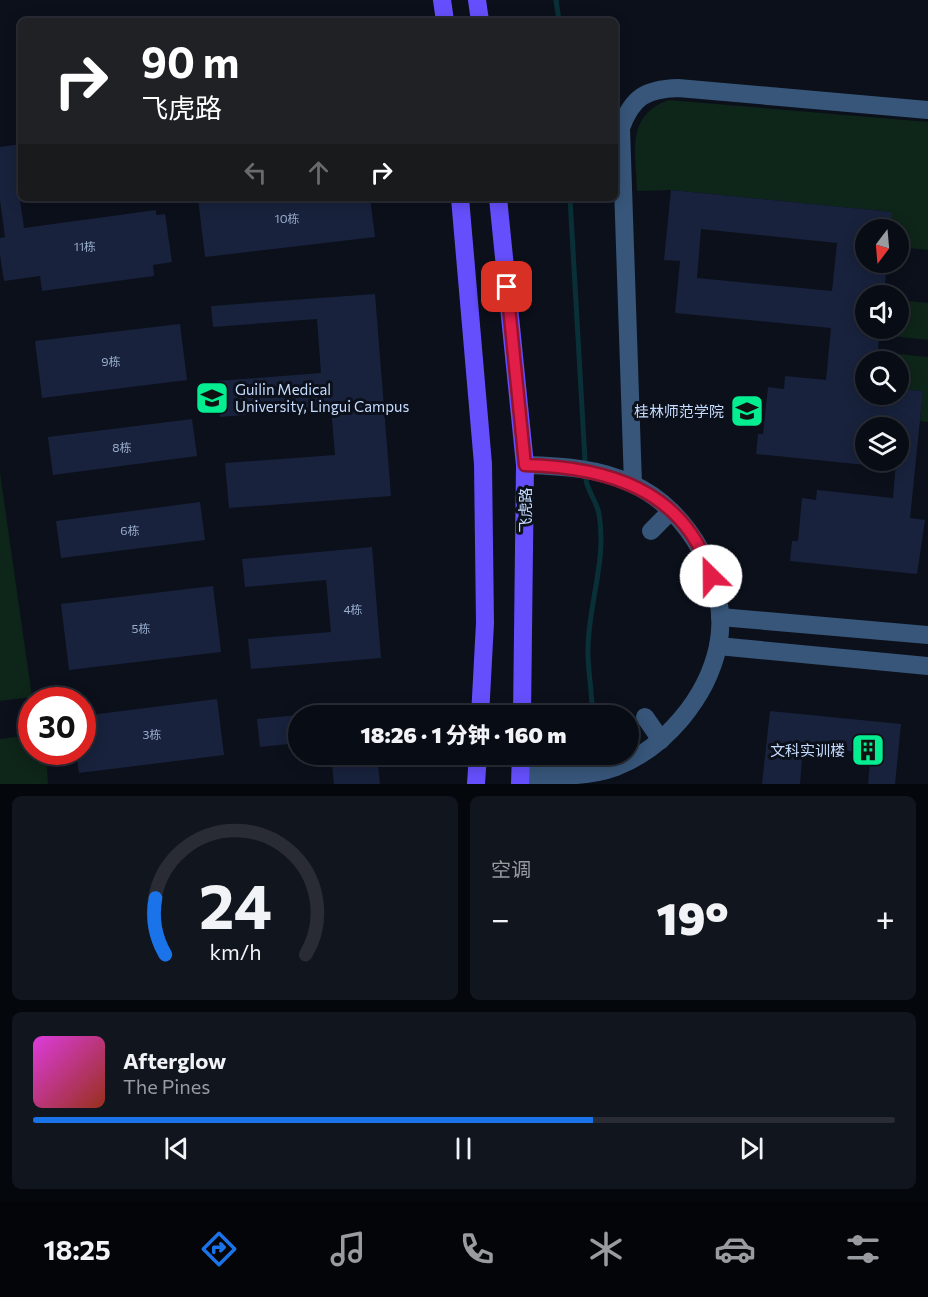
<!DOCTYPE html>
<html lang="zh">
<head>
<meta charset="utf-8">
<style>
  body { margin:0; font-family:Commissioner,"Noto Sans SC",sans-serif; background:#11151d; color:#f1f3f6; height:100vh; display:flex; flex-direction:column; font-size:22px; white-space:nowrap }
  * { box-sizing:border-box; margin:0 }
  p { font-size:20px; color:#989ba0 }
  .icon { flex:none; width:33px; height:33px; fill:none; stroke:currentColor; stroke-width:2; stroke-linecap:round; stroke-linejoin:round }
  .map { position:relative; height:784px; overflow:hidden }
  .drawer { display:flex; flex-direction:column; gap:12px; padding:12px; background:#04070b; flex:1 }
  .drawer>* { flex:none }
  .hud { position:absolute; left:18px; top:18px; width:600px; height:183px; border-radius:9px; box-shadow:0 3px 15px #0003,0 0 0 2px #292c34; background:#202124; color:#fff; overflow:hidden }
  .needle { width:39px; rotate:196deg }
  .buttons { position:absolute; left:855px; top:219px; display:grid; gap:12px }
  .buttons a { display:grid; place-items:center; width:54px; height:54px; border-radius:50%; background:#080c14; box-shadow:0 3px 15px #0003,0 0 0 2px #292c34; font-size:30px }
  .speed { position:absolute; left:18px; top:687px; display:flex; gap:12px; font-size:30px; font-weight:700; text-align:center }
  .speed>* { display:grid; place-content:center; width:78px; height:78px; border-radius:50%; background:#080c14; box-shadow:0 3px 15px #0003,0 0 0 2px #292c34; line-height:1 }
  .speed .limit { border:9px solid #d22; background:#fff; color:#111 }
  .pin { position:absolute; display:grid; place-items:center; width:51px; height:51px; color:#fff; margin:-26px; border-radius:12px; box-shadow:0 3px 9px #0006 }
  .me { position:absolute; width:66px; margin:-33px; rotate:337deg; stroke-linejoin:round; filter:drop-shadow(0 0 4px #0008) }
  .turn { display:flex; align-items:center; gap:21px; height:126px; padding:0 24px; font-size:27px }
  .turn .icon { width:78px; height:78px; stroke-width:2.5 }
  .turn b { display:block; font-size:42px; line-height:51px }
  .lanes { display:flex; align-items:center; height:57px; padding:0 24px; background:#0003; justify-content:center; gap:30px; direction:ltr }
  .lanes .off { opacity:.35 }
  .big { font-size:45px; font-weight:800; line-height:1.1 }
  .drawer .card { flex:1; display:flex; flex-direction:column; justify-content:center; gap:9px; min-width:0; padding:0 21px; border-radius:9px; background:#11151d }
  .drawer .dial { align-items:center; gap:0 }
  .dial svg { height:156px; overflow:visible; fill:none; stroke:#292c34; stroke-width:7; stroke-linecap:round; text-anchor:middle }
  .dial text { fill:#f1f3f6; stroke:none }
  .song { display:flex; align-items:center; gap:18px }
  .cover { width:72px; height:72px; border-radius:9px; background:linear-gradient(135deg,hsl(300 70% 55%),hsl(10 70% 35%)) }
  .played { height:6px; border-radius:3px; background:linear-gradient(90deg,#1a73e8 65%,#292c34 65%) }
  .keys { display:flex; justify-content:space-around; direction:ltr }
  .heat { display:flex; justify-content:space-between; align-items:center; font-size:33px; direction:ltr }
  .drawer .tiles { flex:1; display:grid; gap:12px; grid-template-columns:1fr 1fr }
  .card:last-child { grid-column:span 2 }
  .trip { position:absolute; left:288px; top:705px; width:351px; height:60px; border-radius:30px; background:#080c14; box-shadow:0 3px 15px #0003,0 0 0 2px #292c34; font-weight:800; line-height:60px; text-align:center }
  .dock { display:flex; height:96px; justify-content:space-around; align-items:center; background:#030508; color:#989ba0 }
  .dock .icon { width:42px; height:42px }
  .dock .on { color:#1a73e8 }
  .dock b { font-size:27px; color:#f1f3f6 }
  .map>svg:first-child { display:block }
</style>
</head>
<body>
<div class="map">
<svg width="928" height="784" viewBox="0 0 928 784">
  <rect width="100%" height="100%" fill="#0b101b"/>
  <g fill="#0e2519">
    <path d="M669,100L928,122V250L899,247L898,230L890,229L891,212L671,190L637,191C636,153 625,115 669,100Z"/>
    <path d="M899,300L928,303V340L880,335V329L898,328Z"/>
    <path d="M878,352L928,357V422L920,421L923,391L899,389L898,362H877Z"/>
    <path d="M0,473L32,697L0,701Z"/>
    <path d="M31,735L32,752H46L48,784H0V739Z"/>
  </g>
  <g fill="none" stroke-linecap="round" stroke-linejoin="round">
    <g stroke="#093037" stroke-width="5">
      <path d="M556,0L559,21"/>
      <path d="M570,198L585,460"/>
      <path d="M586,480C588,492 597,502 599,514C607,559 589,602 588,647C587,670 593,692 592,716"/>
      <path d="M587,763L589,754"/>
    </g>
  </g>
  <g fill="#18223c" fill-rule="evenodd">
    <path d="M21,144V177L17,178L24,228L156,210V215L165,214L172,262L153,265L154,276L42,291L40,276L4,281L0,255V238L5,237L0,200V147Z"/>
    <path d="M671,190L892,212L890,230H866V262H887L884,296H866V328H880L877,362H866V394H898V389L923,391L910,518L925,520L917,574L790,561L792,541H798L802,498L816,500L817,490L893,498L896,460H898V428H866V465L756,454L758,434H763L768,387L784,389L785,376L826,380L831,328L675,313L680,261L664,260ZM701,229L837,243L832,291L697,278Z"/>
    <path d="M198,198H370L375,237L205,257Z"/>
    <path d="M375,294L391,496L229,508L225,463L335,455L331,408L220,417L217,381L321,373L317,319L213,327L211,306Z"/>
    <path d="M180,324L187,380L42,398L35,341Z"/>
    <path d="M192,419L197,456L53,475L48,437Z"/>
    <path d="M200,502L205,540L61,558L56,521Z"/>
    <path d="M372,547L381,658L251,669L248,639L331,632L326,580L245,587L242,559Z"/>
    <path d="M213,586L221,652L69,670L61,604Z"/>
    <path d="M217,699L224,755L79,773L76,752H82V716Z"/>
    <path d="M770,711L901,724L895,784H868L871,753L803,747L800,784H762Z"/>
    <path d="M298,715V743L260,747L257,719Z"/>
    <path d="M331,754H377L380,784H334Z"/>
  </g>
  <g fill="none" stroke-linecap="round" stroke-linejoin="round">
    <g stroke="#37567a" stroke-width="18">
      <path d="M633,484L621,128C632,97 646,89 678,88L928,110"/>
      <path d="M651,531L671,511"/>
      <path d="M720,617L928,635"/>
      <path d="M718,646L928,666"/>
      <path d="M645,717L661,740"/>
      <path d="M521,775C552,776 586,778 616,767C665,748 707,698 718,646C731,584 689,509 632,484C599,468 561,466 525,465"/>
    </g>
    <g stroke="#654ffc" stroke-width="18">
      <path d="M442,0L445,21"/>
      <path d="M477,0L480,21"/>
      <path d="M460,198L483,464L485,623L480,716"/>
      <path d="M498,198L525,465L522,716"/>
      <path d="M476,784L478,754"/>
      <path d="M520,784L521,754"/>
    </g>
  </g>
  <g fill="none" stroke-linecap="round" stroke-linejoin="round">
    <defs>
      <path id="route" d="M507,287L525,465C606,467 685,489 711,576"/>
    </defs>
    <use href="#route" stroke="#92132f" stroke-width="15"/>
    <use href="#route" stroke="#e11d48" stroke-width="10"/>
  </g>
  <defs>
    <symbol id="university-square" viewBox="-11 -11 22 22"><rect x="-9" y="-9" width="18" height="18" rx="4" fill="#04ed90" stroke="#0b101b"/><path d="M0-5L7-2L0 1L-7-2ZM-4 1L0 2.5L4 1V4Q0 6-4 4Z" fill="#111"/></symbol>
    <symbol id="building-square" viewBox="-11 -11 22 22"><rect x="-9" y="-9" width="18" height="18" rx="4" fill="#04ed90" stroke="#0b101b"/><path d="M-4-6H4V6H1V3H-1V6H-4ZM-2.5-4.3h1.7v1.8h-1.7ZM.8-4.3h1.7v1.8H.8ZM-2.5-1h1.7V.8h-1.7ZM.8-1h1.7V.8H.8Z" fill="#111"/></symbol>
  </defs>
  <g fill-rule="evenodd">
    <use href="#university-square" x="193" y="379" width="38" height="38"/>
    <use href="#university-square" x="728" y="392" width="38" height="38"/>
    <use href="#building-square" x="849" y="731" width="38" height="38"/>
  </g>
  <g text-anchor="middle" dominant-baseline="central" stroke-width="6" stroke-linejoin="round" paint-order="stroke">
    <g font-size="12" fill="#9aaece">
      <text x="287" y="218">10栋</text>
      <text x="85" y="246">11栋</text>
      <text x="111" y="361">9栋</text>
      <text x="122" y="447">8栋</text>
      <text x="130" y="530">6栋</text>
      <text x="353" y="609">4栋</text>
      <text x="141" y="628">5栋</text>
      <text x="152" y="734">3栋</text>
    </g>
    <g font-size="15" fill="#c6dcfe" stroke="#0b101b" text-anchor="end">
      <text x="235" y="389" text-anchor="start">Guilin Medical<tspan x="235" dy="17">University, Lingui Campus</tspan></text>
      <text x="724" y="411">桂林师范学院</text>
      <text x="845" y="750">文科实训楼</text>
    </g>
    <g font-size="15" fill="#c6dcfe" stroke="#0b101b">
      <text transform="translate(525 510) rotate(-90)">飞虎路</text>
    </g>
  </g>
</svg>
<div class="buttons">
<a><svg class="needle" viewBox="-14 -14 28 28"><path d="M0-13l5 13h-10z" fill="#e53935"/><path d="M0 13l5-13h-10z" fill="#989ba0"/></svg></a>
<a><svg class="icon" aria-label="sound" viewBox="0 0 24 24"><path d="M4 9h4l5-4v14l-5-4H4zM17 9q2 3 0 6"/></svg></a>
<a><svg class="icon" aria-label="search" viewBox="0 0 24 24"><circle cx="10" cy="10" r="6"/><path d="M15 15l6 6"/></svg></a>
<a><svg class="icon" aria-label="layers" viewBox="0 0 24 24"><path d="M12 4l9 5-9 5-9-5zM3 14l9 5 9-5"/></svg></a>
</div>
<div class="speed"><div class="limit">30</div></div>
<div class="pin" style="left:507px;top:287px;background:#d93025"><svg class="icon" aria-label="arrive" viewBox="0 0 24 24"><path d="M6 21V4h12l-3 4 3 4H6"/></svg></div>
<svg class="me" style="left:711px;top:576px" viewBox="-20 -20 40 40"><circle r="19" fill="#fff"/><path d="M0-13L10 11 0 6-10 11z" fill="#e11d48"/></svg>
<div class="trip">18:26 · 1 分钟 · 160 m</div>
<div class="hud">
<div class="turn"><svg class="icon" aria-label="right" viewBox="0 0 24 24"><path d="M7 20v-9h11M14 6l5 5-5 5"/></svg><div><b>90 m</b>飞虎路</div></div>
<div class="lanes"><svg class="icon off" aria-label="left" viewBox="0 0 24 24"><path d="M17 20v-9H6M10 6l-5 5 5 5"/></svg><svg class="icon off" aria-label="ahead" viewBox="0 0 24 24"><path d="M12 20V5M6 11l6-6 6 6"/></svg><svg class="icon" aria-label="right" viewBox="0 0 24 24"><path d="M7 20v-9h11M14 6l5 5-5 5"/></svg></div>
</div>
</div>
<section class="drawer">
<div class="tiles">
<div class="card dial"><svg viewBox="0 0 100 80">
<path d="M14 69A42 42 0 1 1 86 69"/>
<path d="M14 69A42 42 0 0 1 9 40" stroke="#1a73e8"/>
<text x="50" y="56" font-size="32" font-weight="700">24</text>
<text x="50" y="72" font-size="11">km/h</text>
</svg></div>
<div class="card"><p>空调</p>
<div class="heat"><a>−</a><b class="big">19°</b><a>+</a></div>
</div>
<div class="card">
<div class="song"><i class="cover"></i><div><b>Afterglow</b><p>The Pines</p></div></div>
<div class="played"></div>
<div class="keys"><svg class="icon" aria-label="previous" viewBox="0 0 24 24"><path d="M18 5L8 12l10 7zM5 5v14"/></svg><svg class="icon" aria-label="pause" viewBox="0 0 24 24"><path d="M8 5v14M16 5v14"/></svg><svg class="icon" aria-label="next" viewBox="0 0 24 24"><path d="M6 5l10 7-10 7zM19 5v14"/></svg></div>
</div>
</div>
</section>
<nav class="dock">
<b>18:25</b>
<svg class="icon on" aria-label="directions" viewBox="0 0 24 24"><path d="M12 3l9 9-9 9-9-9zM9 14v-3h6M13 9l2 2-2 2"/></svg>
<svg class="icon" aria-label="music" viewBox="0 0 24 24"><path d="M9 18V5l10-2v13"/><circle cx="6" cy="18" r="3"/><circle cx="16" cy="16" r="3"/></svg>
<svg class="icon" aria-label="phone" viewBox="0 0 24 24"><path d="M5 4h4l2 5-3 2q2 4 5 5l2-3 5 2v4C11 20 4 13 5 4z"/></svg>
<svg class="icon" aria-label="climate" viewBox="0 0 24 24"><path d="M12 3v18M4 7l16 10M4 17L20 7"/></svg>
<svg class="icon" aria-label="car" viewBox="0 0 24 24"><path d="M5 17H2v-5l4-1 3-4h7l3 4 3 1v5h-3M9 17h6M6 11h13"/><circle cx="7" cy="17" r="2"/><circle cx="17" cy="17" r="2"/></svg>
<svg class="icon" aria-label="filters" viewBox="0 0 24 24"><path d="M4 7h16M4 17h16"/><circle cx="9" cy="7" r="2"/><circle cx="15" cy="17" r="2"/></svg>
</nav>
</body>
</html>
